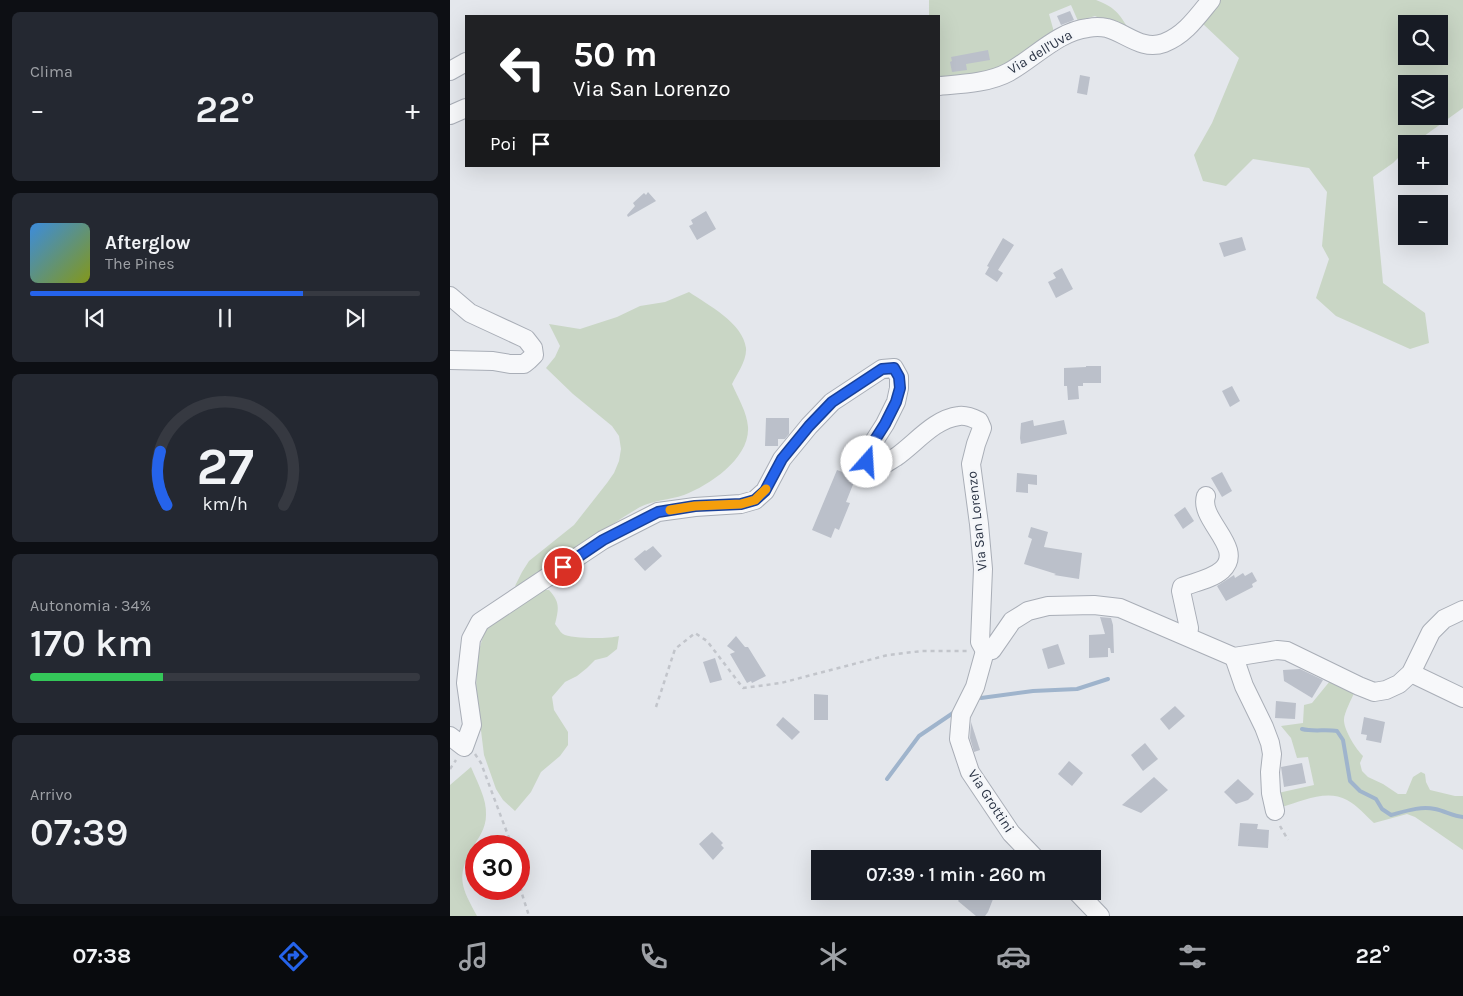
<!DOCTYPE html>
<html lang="it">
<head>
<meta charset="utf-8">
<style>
  body { margin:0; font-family:Karla,sans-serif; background:#242831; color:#f1f3f6; height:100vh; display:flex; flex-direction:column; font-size:19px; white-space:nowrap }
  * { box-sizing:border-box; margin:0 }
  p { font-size:16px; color:#9ea1a6 }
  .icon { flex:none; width:28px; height:28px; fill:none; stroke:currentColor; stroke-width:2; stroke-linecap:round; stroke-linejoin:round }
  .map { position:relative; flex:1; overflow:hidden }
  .drawer { display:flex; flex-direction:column; gap:12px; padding:12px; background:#0d0f14; width:450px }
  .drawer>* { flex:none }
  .hud { position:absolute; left:15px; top:15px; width:475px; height:152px; border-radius:0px; box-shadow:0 5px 20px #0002; background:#202124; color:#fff; overflow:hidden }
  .controls { position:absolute; left:948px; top:15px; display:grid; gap:10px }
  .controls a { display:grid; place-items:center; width:50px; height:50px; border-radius:0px; background:#171b24; box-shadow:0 5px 20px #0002; font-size:25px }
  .speed { position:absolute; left:15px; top:835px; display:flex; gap:10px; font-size:25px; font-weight:700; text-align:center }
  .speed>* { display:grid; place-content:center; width:65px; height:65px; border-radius:50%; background:#171b24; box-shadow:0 5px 20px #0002; line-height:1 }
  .speed .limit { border:8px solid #d22; background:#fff; color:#111 }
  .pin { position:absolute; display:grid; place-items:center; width:42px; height:42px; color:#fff; margin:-21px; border:2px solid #fff; border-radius:50%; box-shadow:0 1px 5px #0007 }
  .me { position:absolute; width:55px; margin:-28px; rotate:19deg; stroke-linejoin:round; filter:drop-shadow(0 0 4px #0008) }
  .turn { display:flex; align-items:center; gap:18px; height:105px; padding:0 25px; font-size:22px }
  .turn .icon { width:65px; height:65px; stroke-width:2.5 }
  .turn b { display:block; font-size:35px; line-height:42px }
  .then { display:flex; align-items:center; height:48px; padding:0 25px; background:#0003; gap:10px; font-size:19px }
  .big { font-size:38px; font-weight:600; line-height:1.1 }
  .drawer .card { flex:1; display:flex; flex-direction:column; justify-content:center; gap:8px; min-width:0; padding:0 18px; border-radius:8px; background:#242831 }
  .drawer .dial { align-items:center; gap:0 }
  .dial svg { height:130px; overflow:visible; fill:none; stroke:#363941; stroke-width:7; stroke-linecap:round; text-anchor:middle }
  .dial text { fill:#f1f3f6; stroke:none }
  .song { display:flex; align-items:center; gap:15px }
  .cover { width:60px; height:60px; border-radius:8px; background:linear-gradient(135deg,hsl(210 70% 55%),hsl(70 70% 35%)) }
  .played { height:5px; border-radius:2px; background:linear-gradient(90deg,#2563eb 70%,#363941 70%) }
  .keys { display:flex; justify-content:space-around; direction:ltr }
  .heat { display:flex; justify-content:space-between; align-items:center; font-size:28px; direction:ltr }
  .charge { height:8px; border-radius:4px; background:linear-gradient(90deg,#34c759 34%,#363941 0) }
  .trip { position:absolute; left:361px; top:850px; width:290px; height:50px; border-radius:0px; background:#171b24; box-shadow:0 5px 20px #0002; font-weight:600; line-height:50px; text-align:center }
  .tab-bar { display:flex; height:80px; justify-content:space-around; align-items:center; background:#090b0e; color:#9ea1a6 }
  .tab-bar .icon { width:35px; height:35px }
  .tab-bar .current { color:#2563eb }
  .tab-bar b { font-size:22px; color:#f1f3f6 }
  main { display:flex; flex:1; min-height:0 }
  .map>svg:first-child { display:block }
</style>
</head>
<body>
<main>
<section class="drawer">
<div class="card"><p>Clima</p>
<div class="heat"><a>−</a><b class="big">22°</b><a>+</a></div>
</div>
<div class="card">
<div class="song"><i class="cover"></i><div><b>Afterglow</b><p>The Pines</p></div></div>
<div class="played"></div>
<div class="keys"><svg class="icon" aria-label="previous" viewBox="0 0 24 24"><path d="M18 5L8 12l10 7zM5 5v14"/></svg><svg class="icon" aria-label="pause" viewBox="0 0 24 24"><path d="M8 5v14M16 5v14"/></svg><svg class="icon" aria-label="next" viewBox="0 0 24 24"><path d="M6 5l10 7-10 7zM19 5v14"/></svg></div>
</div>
<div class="card dial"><svg viewBox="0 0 100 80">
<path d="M14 69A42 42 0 1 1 86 69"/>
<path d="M14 69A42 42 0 0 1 10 36" stroke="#2563eb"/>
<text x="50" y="56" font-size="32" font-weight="700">27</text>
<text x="50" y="72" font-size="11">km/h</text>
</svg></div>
<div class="card"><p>Autonomia · 34%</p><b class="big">170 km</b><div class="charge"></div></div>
<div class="card"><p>Arrivo</p><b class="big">07:39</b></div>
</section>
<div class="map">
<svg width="1013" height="916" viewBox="0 0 1013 916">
  <rect width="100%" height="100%" fill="#e4e7ec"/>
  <g fill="#c9d6c5" fill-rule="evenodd">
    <path d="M479,0H646C667,8 670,15 681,33L645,16L628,21L621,5L599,14L604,32L552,68L489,82V16H479Z"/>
    <path d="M768,0H1013V108L963,144H956V150L943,163L923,177L933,283L975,313L979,343L960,349L886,316L866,298L879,259L872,246L877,192L859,168L803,159L776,186L753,181L744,155L762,123L789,58L752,23ZM956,24H989V56H956ZM956,84H989V116H956Z"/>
    <path d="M239,292C258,305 293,323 296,348C297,360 287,374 282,384C288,398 297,412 298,427C300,458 260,485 234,495C219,500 204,500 190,507C151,530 114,558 77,584L65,586L72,572L79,561L124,525L157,483L164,473L169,461L171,449L169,436L162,426L123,394L96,368L105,357L110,346L99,324L130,329L167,317L190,306L215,302Z"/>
    <path d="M87,590H99C110,602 109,608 105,624C107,626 110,632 113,634C120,639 160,639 169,636L167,649L157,657L145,660L137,668L127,676L115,682L102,697L104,710L118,732V745L110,756L91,772L81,792L65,811L53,800L46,789L34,755L26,690L27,657L34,633L44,617Z"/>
    <path d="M880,681L905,691C902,698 893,715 894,721C895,732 906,749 913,756L910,763L912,771L918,777L933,784L948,794H956L963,777L971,772L975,774L976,782L980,790L1005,796H1013V850L965,817L957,814L924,823C916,816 907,805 897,800C877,789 852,801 832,807L828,793L864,785L858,757L847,758L841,738L831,726L853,723L854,705L862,703Z"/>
    <path d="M21,767C27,782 37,799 36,815C36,828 29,837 23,847C5,877 12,888 27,916H0V785Z"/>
  </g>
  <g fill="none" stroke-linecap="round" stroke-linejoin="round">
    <g stroke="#9fb4cc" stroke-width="4">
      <path d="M531,698L583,691L627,689L658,679"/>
      <path d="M852,729C863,732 876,729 887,731L893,740L900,781L910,791L926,799L932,809L941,815C956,811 970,806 985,809C995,811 1003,816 1013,817"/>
      <path d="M437,779L469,736L506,711"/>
    </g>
  </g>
  <g fill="#bbc0ca">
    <path d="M620,11L624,20L611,25L607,16Z"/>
    <path d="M538,50L540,60L516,64L517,70L502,72L500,62L502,61L501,57Z"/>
    <path d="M630,75L640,77L637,95L627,93Z"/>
    <path d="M198,192L206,201L178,217L177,215L185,206L183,203L194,193L196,195Z"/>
    <path d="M256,211L266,229L247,240L239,226L243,224L241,220Z"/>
    <path d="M792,237L796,250L774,257L769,243Z"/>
    <path d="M553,238L564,245L548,270L553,273L547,282L535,274L539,267L537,266Z"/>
    <path d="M612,268L623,289L606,298L598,282L606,278L603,273Z"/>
    <path d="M636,366H651V383H633V386H628L629,399L618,400L617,386H614V368L636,367Z"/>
    <path d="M782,386L790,401L780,407L772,391Z"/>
    <path d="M316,418H339V434L335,439H328V446H315Z"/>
    <path d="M583,420L584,426L614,420L617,434L571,444L570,438L571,423Z"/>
    <path d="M387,470L406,477L396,502L400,503L389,530L385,528L381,538L362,530Z"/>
    <path d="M772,472L782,491L772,497L761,478Z"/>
    <path d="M567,473L587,475V485L578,484V493L566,492Z"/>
    <path d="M735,507L744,521L733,529L724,515Z"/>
    <path d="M581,527L598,532L594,547L632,553L629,579L604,575L606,574L574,564L582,539L578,537Z"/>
    <path d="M203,546L212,556L195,571L184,559L195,550L196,551Z"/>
    <path d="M802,572L807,581L802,584L803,587L776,601L767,586L784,575L785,578L793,573L795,576Z"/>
    <path d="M650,617L661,618L663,625L664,653H661L660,648H658V657L639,658V635L655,634Z"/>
    <path d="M286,636L295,647H298L316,676L302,683L301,681L297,683L280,654L285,652L277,646Z"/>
    <path d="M608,644L615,664L598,669L592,649Z"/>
    <path d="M265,658L272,680L260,683L253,662Z"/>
    <path d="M850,669L873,680L862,698L834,681L833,670Z"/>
    <path d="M364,694L378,695V720H364Z"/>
    <path d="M826,701L846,703L845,719L825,718Z"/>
    <path d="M725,706L735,716L719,730L710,719Z"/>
    <path d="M333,717L350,732L342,740L326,725Z"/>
    <path d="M914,717L935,722L931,743L916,740L917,735L911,734Z"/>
    <path d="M521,722L530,750L524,752L520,738Z"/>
    <path d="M695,743L708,759L693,771L681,755Z"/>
    <path d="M619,761L633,773L622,786L608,774Z"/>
    <path d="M852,763L856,783L834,787L831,767Z"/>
    <path d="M704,777L718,790L691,813L672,805Z"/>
    <path d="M788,779L804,794L798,800L786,804L774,792Z"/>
    <path d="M790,823L808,824L807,829L819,830L818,848L788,846Z"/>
    <path d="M262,832L273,843L271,845L274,848L263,860L249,844Z"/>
    <path d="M516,891H533L543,899L538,912L535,916H526L508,901Z"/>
  </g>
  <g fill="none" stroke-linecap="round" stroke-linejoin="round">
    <defs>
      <g id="minor">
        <path d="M0,71L16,62"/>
        <path d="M489,86C512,84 539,83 559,72C584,58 609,31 638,28C643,27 652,27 657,28C676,33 692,51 714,43C735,35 747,17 761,0"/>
        <path d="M0,115L16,108"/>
        <path d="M0,296L20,313L76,339L83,348L84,355L79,360L74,364H60L43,361L0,360"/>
        <path d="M738,636L739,628L731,591L732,587C745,582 762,579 772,570C796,548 748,520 756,496"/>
        <path d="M535,651L525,687L511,715L509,739L520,772L561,833L586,859"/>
        <path d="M784,657L794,686L814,727L820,743L822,754L820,772L821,793L825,811"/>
        <path d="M961,673L1013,698"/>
        <path d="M0,736L14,747L22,725L16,683L21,639L30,622L153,540L208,512L245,507L291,504L305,500L315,491L332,459L359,426L382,402L432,369L444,368L449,377V388L446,402L435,424L421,446L417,462L420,465L429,467C435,464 441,460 446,457C466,443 484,419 509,416C516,415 523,418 529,421L532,428L526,444L521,464L529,524L533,569L530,642L535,651L542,650L562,621L578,611L598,606L644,605L670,608L784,657L827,650L837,651L909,686L924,692L936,690L949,684L961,673L981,632L994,619L1013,610"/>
        <path d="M626,891L650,916"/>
      </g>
    </defs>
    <use href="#minor" stroke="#a9aeb7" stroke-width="20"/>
    <g stroke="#c2c5cb" stroke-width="2.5" stroke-dasharray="4 4" stroke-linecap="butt">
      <path d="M206,707L225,649L245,633L257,641L293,688L331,683L438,655L472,651H518"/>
      <path d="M25,754L31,763L62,846"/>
      <path d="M0,769L6,760"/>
      <path d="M830,826L838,840"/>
      <path d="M69,879L72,894L79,916"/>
    </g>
    <use href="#minor" stroke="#f7f8fa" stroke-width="18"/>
  </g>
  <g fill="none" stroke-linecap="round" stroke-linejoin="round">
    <defs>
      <path id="route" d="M113,567L153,540L208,512L245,506L291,504L305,500L315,491L332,459L359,426L382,402L432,369L444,368L449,377L450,388L446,402L435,424L421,446L417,462"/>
    </defs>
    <use href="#route" stroke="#184099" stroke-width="12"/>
    <use href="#route" stroke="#2563eb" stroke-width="9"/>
    <path stroke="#f59e0b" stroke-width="9" d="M220,510L245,506L291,504L305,500L316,489"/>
  </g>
  <g text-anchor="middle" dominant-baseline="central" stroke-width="5" stroke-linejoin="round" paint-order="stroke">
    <g font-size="14" fill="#2b3445" stroke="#f4f6f9">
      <text transform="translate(590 52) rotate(-31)">Via dell'Uva</text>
      <text transform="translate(527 521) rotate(-96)">Via San Lorenzo</text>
      <text transform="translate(541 801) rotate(57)">Via Grottini</text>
    </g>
  </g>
</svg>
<div class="controls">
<a><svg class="icon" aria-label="search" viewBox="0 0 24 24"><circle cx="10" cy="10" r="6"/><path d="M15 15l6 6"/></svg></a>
<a><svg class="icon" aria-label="layers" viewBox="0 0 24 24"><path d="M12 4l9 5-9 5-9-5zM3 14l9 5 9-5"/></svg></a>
<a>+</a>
<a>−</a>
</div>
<div class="speed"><div class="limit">30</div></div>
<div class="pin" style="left:113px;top:567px;background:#d93025"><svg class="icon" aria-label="arrive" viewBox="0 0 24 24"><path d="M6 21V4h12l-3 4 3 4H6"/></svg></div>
<svg class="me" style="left:417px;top:462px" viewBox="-20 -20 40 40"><circle r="19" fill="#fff"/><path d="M0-13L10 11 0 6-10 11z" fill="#2563eb"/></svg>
<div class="trip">07:39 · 1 min · 260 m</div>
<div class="hud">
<div class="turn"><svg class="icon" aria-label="left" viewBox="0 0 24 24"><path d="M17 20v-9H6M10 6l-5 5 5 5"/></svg><div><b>50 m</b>Via San Lorenzo</div></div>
<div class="then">Poi<svg class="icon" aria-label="arrive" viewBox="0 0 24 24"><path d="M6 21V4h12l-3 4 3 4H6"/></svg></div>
</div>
</div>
</main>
<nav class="tab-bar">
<b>07:38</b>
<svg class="icon current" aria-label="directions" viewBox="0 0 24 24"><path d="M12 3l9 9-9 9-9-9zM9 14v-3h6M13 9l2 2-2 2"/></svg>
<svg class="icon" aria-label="music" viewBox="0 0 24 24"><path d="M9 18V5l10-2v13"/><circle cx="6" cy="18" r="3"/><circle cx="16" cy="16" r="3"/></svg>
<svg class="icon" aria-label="phone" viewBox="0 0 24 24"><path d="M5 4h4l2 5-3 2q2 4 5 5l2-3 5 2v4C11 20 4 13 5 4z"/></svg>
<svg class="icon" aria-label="climate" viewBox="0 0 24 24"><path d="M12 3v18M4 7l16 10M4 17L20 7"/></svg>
<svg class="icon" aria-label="car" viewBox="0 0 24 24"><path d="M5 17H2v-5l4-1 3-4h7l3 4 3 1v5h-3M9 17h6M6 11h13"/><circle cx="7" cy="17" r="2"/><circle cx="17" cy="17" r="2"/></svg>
<svg class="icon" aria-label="filters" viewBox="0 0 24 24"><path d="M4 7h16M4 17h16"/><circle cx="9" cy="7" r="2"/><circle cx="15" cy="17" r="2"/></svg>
<b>22°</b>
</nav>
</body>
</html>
